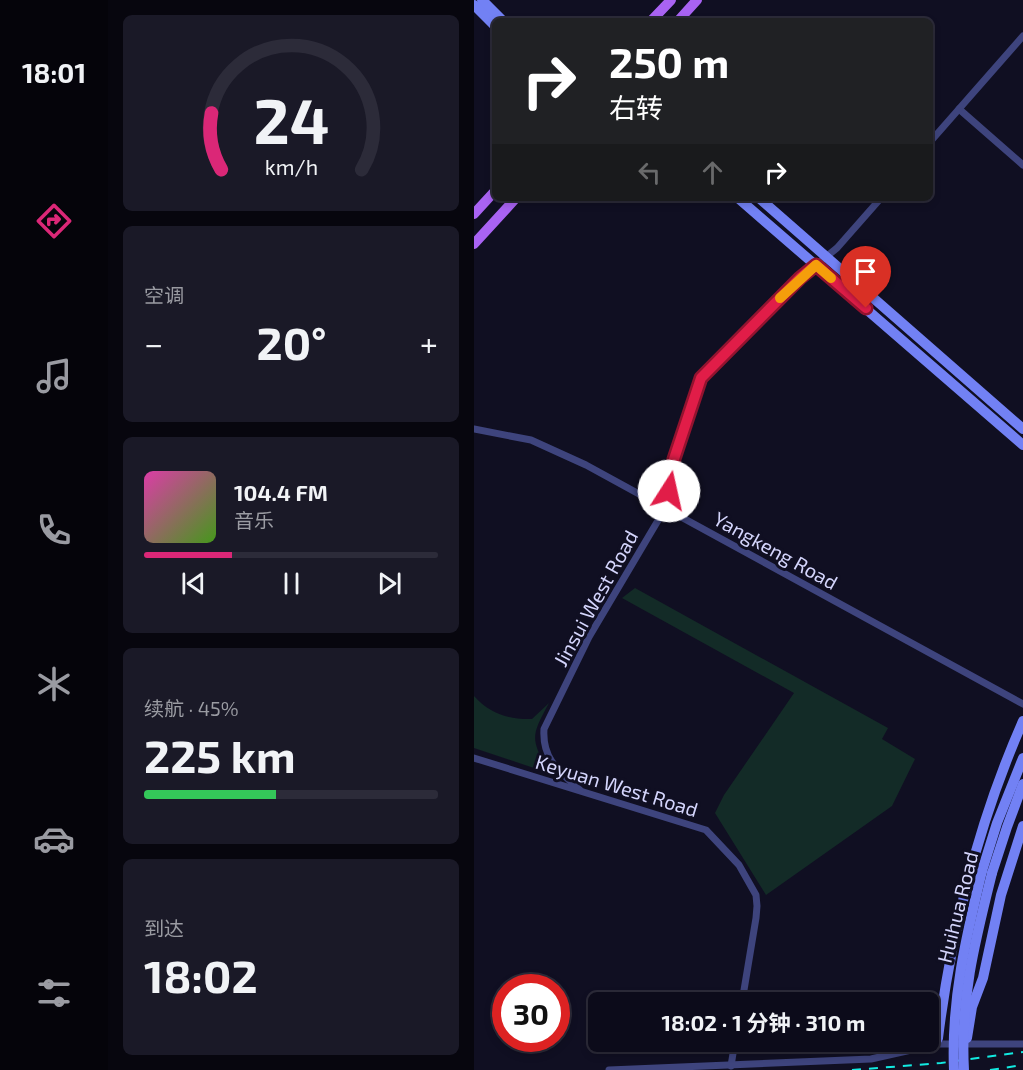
<!DOCTYPE html>
<html lang="zh">
<head>
<meta charset="utf-8">
<style>
  body { margin:0; font-family:"Exo 2","Noto Sans SC",sans-serif; background:#1a1927; color:#f1f3f6; height:100vh; display:flex; flex-direction:column; font-size:22px; white-space:nowrap }
  * { box-sizing:border-box; margin:0 }
  p { font-size:20px; color:#9a9ba2 }
  .icon { flex:none; width:33px; height:33px; fill:none; stroke:currentColor; stroke-width:2; stroke-linecap:round; stroke-linejoin:round }
  .map { position:relative; flex:1; overflow:hidden }
  .details { display:flex; flex-direction:column; gap:15px; padding:15px; background:#07060e; width:366px }
  .details>* { flex:none }
  .guide { position:absolute; left:18px; top:18px; width:441px; height:183px; border-radius:9px; box-shadow:0 3px 9px #0003,0 0 0 2px #2c2b39; background:#202124; color:#fff; overflow:hidden }
  .speed { position:absolute; left:18px; top:974px; display:flex; gap:12px; font-size:30px; font-weight:700; text-align:center }
  .speed>* { display:grid; place-content:center; width:78px; height:78px; border-radius:50%; background:#0c0b1a; box-shadow:0 3px 9px #0003,0 0 0 2px #2c2b39; line-height:1 }
  .speed .limit { border:9px solid #d22; background:#fff; color:#111 }
  .pin { position:absolute; display:grid; place-items:center; width:51px; height:51px; color:#fff; margin:-62px -26px; border-radius:50% 50% 50% 0; rotate:-45deg; box-shadow:0 0 6px #0007 }
  .pin .icon { rotate:45deg }
  .me { position:absolute; width:66px; margin:-33px; rotate:10deg; stroke-linejoin:round; filter:drop-shadow(0 0 4px #0008) }
  .turn { display:flex; align-items:center; gap:21px; height:126px; padding:0 18px; font-size:27px }
  .turn .icon { width:78px; height:78px; stroke-width:2.5 }
  .turn b { display:block; font-size:42px; line-height:51px }
  .lanes { display:flex; align-items:center; height:57px; padding:0 18px; background:#0003; justify-content:center; gap:30px; direction:ltr }
  .lanes .off { opacity:.35 }
  .big { font-size:45px; font-weight:700; line-height:1.1 }
  .details .tile { flex:1; display:flex; flex-direction:column; justify-content:center; gap:9px; min-width:0; padding:0 21px; border-radius:9px; background:#1a1927 }
  .details .dial { align-items:center; gap:0 }
  .dial svg { height:156px; overflow:visible; fill:none; stroke:#2c2b39; stroke-width:7; stroke-linecap:round; text-anchor:middle }
  .dial text { fill:#f1f3f6; stroke:none }
  .song { display:flex; align-items:center; gap:18px }
  .cover { width:72px; height:72px; border-radius:9px; background:linear-gradient(135deg,hsl(320 70% 55%),hsl(100 70% 35%)) }
  .played { height:6px; border-radius:3px; background:linear-gradient(90deg,#db2777 30%,#2c2b39 30%) }
  .keys { display:flex; justify-content:space-around; direction:ltr }
  .heat { display:flex; justify-content:space-between; align-items:center; font-size:33px; direction:ltr }
  .charge { height:9px; border-radius:4px; background:linear-gradient(90deg,#34c759 45%,#2c2b39 0) }
  .trip { position:absolute; left:114px; top:992px; width:351px; height:60px; border-radius:9px; background:#0c0b1a; box-shadow:0 3px 9px #0003,0 0 0 2px #2c2b39; font-weight:700; line-height:60px; text-align:center }
  main { display:flex; flex:1; min-height:0 }
  .dock { display:flex; flex-direction:column; width:108px; justify-content:space-around; align-items:center; background:#05040a; color:#9a9ba2 }
  .dock .icon { width:42px; height:42px }
  .dock .on { color:#db2777 }
  .dock b { font-size:27px; color:#f1f3f6 }
  .map>svg:first-child { display:block }
</style>
</head>
<body>
<main>
<nav class="dock">
<b>18:01</b>
<svg class="icon on" aria-label="directions" viewBox="0 0 24 24"><path d="M12 3l9 9-9 9-9-9zM9 14v-3h6M13 9l2 2-2 2"/></svg>
<svg class="icon" aria-label="music" viewBox="0 0 24 24"><path d="M9 18V5l10-2v13"/><circle cx="6" cy="18" r="3"/><circle cx="16" cy="16" r="3"/></svg>
<svg class="icon" aria-label="phone" viewBox="0 0 24 24"><path d="M5 4h4l2 5-3 2q2 4 5 5l2-3 5 2v4C11 20 4 13 5 4z"/></svg>
<svg class="icon" aria-label="climate" viewBox="0 0 24 24"><path d="M12 3v18M4 7l16 10M4 17L20 7"/></svg>
<svg class="icon" aria-label="car" viewBox="0 0 24 24"><path d="M5 17H2v-5l4-1 3-4h7l3 4 3 1v5h-3M9 17h6M6 11h13"/><circle cx="7" cy="17" r="2"/><circle cx="17" cy="17" r="2"/></svg>
<svg class="icon" aria-label="filters" viewBox="0 0 24 24"><path d="M4 7h16M4 17h16"/><circle cx="9" cy="7" r="2"/><circle cx="15" cy="17" r="2"/></svg>
</nav>
<section class="details">
<div class="tile dial"><svg viewBox="0 0 100 80">
<path d="M14 69A42 42 0 1 1 86 69"/>
<path d="M14 69A42 42 0 0 1 9 40" stroke="#db2777"/>
<text x="50" y="56" font-size="32" font-weight="700">24</text>
<text x="50" y="72" font-size="11">km/h</text>
</svg></div>
<div class="tile"><p>空调</p>
<div class="heat"><a>−</a><b class="big">20°</b><a>+</a></div>
</div>
<div class="tile">
<div class="song"><i class="cover"></i><div><b>104.4 FM</b><p>音乐</p></div></div>
<div class="played"></div>
<div class="keys"><svg class="icon" aria-label="previous" viewBox="0 0 24 24"><path d="M18 5L8 12l10 7zM5 5v14"/></svg><svg class="icon" aria-label="pause" viewBox="0 0 24 24"><path d="M8 5v14M16 5v14"/></svg><svg class="icon" aria-label="next" viewBox="0 0 24 24"><path d="M6 5l10 7-10 7zM19 5v14"/></svg></div>
</div>
<div class="tile"><p>续航 · 45%</p><b class="big">225 km</b><div class="charge"></div></div>
<div class="tile"><p>到达</p><b class="big">18:02</b></div>
</section>
<div class="map">
<svg width="549" height="1070" viewBox="0 0 549 1070">
  <rect width="100%" height="100%" fill="#100f22"/>
  <g fill="#132b27">
    <path d="M161,588L414,728L408,739L441,759L418,806L292,895L241,813L250,795L320,693L148,598Z"/>
    <path d="M0,696C15,713 35,720 58,719L75,703C56,738 57,738 75,773L0,748Z"/>
  </g>
  <g fill="none" stroke-linecap="round" stroke-linejoin="round">
    <g stroke="#3e447d" stroke-width="7">
      <path d="M485,109L549,165"/>
      <path d="M456,142L549,36"/>
      <path d="M0,429L57,440L112,465L549,704"/>
      <path d="M0,758L232,830L265,865L282,895L283,906L282,918L268,1002"/>
      <path d="M106,790C85,771 68,759 70,729L115,637L192,507L200,459L227,378L326,278L363,248L407,198"/>
      <path d="M257,1066L261,1041"/>
      <path d="M135,1070L397,1059L464,1044H549"/>
    </g>
    <g stroke="#7281f4" stroke-width="10">
      <path d="M8,0L29,21"/>
      <path d="M0,5L21,26"/>
      <path d="M264,198L549,445"/>
      <path d="M285,198L549,429"/>
      <path d="M508,871L523,823L549,758"/>
      <path d="M518,873L533,827L549,784"/>
      <path d="M493,1038L498,1007L509,978L527,895L549,826"/>
      <path d="M460,1045L464,1038C478,927 504,823 549,721"/>
    </g>
    <g stroke="#a963f3" stroke-width="10">
      <path d="M177,21L197,0"/>
      <path d="M204,21L223,0"/>
      <path d="M0,214L21,191"/>
      <path d="M0,244L42,198"/>
    </g>
    <g stroke="#12eae1" stroke-width="2" stroke-dasharray="9 8" stroke-linecap="butt">
      <path d="M378,1070L467,1063L549,1052"/>
      <path d="M516,1070L549,1065"/>
    </g>
    <g stroke="#7281f4" stroke-width="10">
      <path d="M480,1070C477,1001 492,937 508,871"/>
      <path d="M490,1070C486,999 501,941 518,873"/>
    </g>
  </g>
  <g fill="none" stroke-linecap="round" stroke-linejoin="round">
    <defs>
      <path id="route" d="M195,491L200,459L227,378L326,278L342,265L392,308"/>
    </defs>
    <use href="#route" stroke="#92132f" stroke-width="15"/>
    <use href="#route" stroke="#e11d48" stroke-width="10"/>
    <path stroke="#f59e0b" stroke-width="10" d="M306,298L342,265L357,278"/>
  </g>
  <g text-anchor="middle" dominant-baseline="central" stroke-width="6" stroke-linejoin="round" paint-order="stroke">
    <g font-size="20" fill="#d4d5fc" stroke="#100f22">
      <text transform="translate(302 550) rotate(29)">Yangkeng Road</text>
      <text transform="translate(121 598) rotate(-61)">Jinsui West Road</text>
      <text transform="translate(143 785) rotate(17)">Keyuan West Road</text>
      <text transform="translate(483 907) rotate(-76)">Huihua Road</text>
    </g>
  </g>
</svg>
<div class="speed"><div class="limit">30</div></div>
<div class="pin" style="left:392px;top:308px;background:#d93025"><svg class="icon" aria-label="arrive" viewBox="0 0 24 24"><path d="M6 21V4h12l-3 4 3 4H6"/></svg></div>
<svg class="me" style="left:195px;top:491px" viewBox="-20 -20 40 40"><circle r="19" fill="#fff"/><path d="M0-13L10 11 0 6-10 11z" fill="#e11d48"/></svg>
<div class="trip">18:02 · 1 分钟 · 310 m</div>
<div class="guide">
<div class="turn"><svg class="icon" aria-label="right" viewBox="0 0 24 24"><path d="M7 20v-9h11M14 6l5 5-5 5"/></svg><div><b>250 m</b>右转</div></div>
<div class="lanes"><svg class="icon off" aria-label="left" viewBox="0 0 24 24"><path d="M17 20v-9H6M10 6l-5 5 5 5"/></svg><svg class="icon off" aria-label="ahead" viewBox="0 0 24 24"><path d="M12 20V5M6 11l6-6 6 6"/></svg><svg class="icon" aria-label="right" viewBox="0 0 24 24"><path d="M7 20v-9h11M14 6l5 5-5 5"/></svg></div>
</div>
</div>
</main>
</body>
</html>
